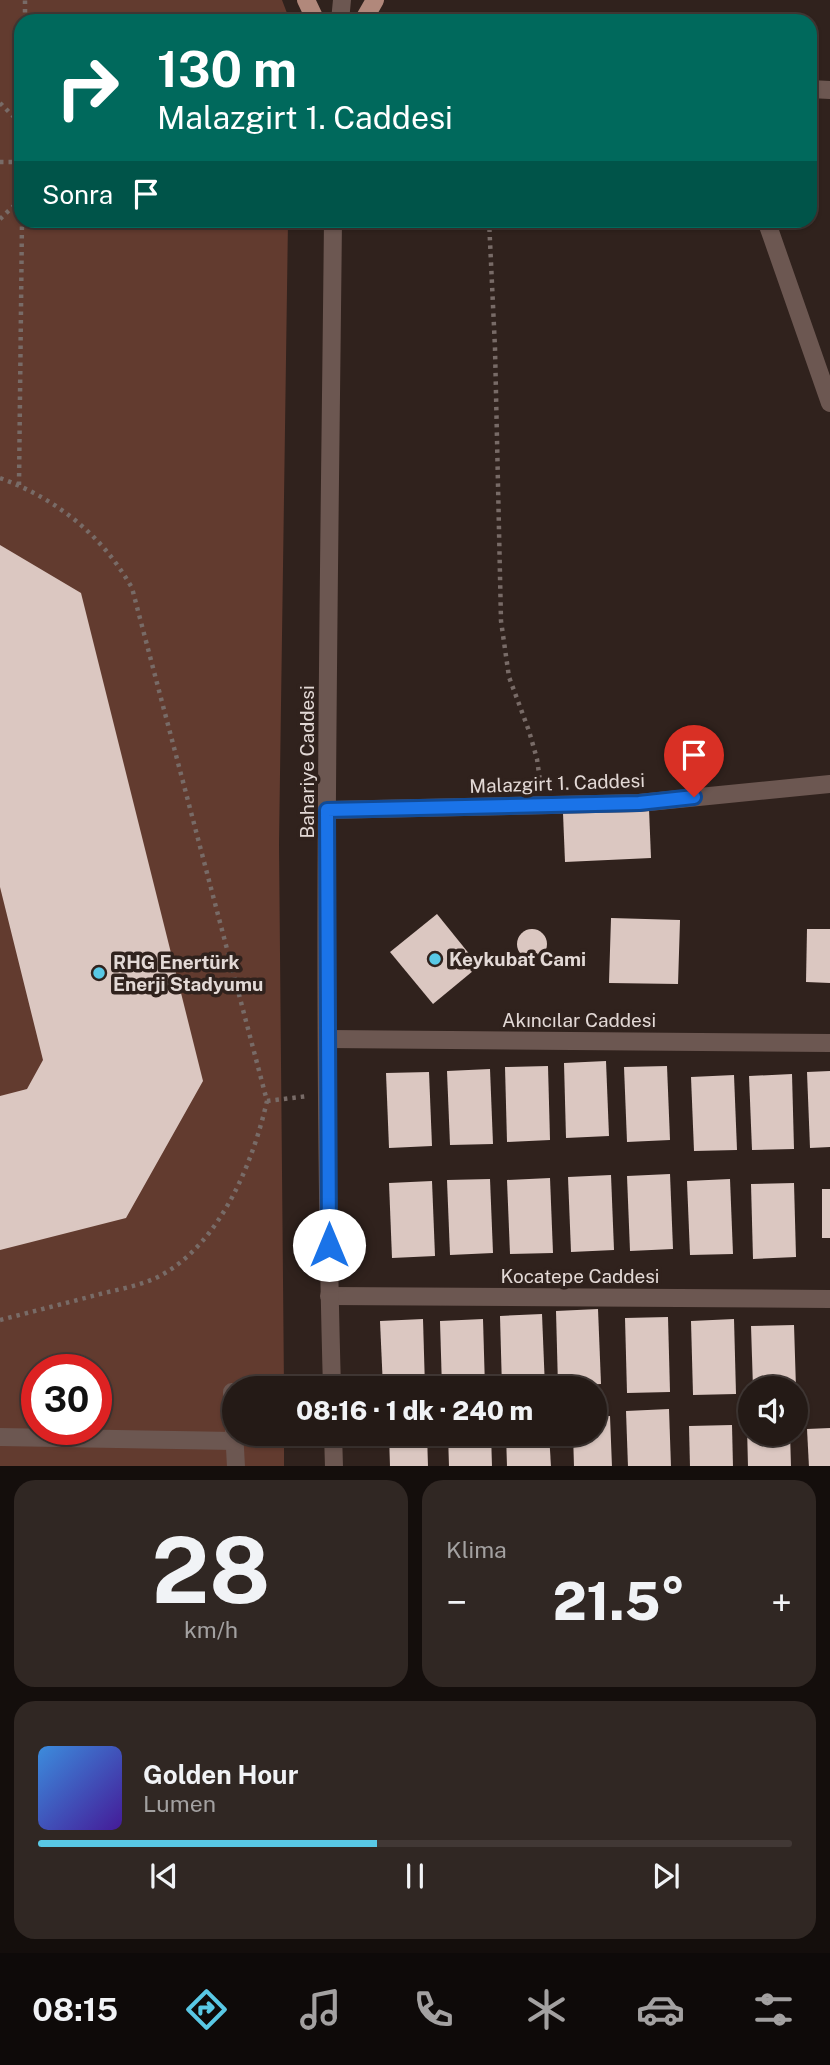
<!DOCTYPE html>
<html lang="tr">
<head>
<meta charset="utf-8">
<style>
  body { margin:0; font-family:"Public Sans",sans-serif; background:#302723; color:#f1f3f6; height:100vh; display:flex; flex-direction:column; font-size:26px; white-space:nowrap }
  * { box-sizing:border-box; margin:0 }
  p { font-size:23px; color:#a3a1a1 }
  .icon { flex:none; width:38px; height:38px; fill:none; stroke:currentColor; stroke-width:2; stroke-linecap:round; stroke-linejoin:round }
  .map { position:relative; height:1466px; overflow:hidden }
  .side { display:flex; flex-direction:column; gap:14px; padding:14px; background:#140e0c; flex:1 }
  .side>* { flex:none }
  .top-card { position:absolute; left:14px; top:14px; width:803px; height:214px; border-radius:21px; box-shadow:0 2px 5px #0004,0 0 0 2px #413835; background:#00695c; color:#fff; overflow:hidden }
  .controls { position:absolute; left:738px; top:1376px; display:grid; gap:14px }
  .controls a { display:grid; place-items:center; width:70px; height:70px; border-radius:50%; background:#241a16; box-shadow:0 2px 5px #0004,0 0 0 2px #413835; font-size:35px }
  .speed { position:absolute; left:21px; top:1354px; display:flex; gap:14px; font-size:35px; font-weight:700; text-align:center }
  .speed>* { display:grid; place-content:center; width:91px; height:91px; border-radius:50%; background:#241a16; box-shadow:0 2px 5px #0004,0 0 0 2px #413835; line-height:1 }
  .speed .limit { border:10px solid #d22; background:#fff; color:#111 }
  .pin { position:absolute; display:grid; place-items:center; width:60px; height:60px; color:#fff; margin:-72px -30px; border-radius:50% 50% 50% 0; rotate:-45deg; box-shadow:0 0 7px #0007 }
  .pin .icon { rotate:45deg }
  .me { position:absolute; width:77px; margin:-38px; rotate:0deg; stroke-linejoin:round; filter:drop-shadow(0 0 5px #0008) }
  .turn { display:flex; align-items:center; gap:24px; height:147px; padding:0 28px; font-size:32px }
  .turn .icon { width:91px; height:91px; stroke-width:2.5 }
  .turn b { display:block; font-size:49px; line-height:60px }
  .then { display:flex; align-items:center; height:66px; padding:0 28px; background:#0003; gap:14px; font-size:26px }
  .big { font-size:52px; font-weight:800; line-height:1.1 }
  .side .widget { flex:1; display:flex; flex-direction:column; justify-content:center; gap:10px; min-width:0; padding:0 24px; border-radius:21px; background:#302723 }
  .side .dial { align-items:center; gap:0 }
  .dial b { font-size:91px; line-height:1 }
  .song { display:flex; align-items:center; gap:21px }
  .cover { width:84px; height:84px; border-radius:10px; background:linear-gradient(135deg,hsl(210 70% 55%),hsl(260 70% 35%)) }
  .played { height:7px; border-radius:4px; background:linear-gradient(90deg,#59c8e5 45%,#413835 45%) }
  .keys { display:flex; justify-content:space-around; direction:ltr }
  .heat { display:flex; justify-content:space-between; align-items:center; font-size:38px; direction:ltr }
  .side .tiles { flex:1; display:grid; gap:14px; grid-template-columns:1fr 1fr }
  .widget:last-child { grid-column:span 2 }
  .trip { position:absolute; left:222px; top:1376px; width:385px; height:70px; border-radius:35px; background:#241a16; box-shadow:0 2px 5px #0004,0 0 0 2px #413835; font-weight:800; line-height:70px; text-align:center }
  .tab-bar { display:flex; height:112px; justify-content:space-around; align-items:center; background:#0e0a09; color:#a3a1a1 }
  .tab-bar .icon { width:49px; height:49px }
  .tab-bar .on { color:#59c8e5 }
  .tab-bar b { font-size:32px; color:#f1f3f6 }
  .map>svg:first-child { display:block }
</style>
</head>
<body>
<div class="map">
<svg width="830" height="1467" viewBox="0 0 830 1467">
  <rect width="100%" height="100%" fill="#30221d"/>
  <path fill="#623b2f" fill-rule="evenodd" d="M0,0H282L290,21H21V220L288,221L279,844L284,1388H234V1433H284V1466L0,1467ZM37,1370H96V1430H37Z"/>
  <g fill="#dbc7c1">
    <path d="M0,545L81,593L203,1081L126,1218L0,1250V1096L27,1089L43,1060L0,887Z"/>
    <path d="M649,809L651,858L565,862L563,813Z"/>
    <path d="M437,914L479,966L433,1004L390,952Z"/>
    <path d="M611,918L680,920L678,984L609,983Z"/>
    <circle cx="532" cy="944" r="15"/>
    <path d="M807,929H830V983L806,982Z"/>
    <path d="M606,1061L609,1136L566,1138L564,1063Z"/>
    <path d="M548,1066L550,1140L507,1142L505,1067Z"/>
    <path d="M667,1066L670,1140L627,1142L624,1067Z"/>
    <path d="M490,1069L493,1144L450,1145L447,1071Z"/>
    <path d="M830,1071V1147L810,1148L807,1072Z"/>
    <path d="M429,1072L432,1146L389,1148L386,1073Z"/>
    <path d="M792,1074L794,1149L752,1150L749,1076Z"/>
    <path d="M734,1075L737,1150L694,1151L691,1077Z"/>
    <path d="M670,1174L673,1249L630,1251L627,1176Z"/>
    <path d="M611,1175L614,1250L571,1252L568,1177Z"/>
    <path d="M550,1178L553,1253L510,1254L507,1180Z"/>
    <path d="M490,1179L493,1253L450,1255L447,1180Z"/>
    <path d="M730,1179L733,1254L690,1255L687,1181Z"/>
    <path d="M432,1181L435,1256L392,1258L389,1183Z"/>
    <path d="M794,1183L796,1257L753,1259L751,1184Z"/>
    <rect x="822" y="1189" width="8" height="49"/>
    <path d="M598,1309L601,1384L558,1386L556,1311Z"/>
    <path d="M542,1314L545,1388H502L500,1316Z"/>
    <path d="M668,1317L670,1392L627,1393L625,1318Z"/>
    <path d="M423,1319L425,1388H383L380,1321Z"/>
    <path d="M483,1319L485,1388H442L440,1321Z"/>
    <path d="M734,1319L736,1394L693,1395L691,1321Z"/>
    <path d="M794,1325L796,1388H753L751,1326Z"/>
    <path d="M669,1409L671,1467H628L626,1411Z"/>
    <path d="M610,1416L612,1467H574L573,1433H595V1417Z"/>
    <path d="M732,1425L733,1467H690L689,1426Z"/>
    <path d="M747,1426H751V1433H790L791,1467H748Z"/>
    <path d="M830,1428V1467H809L807,1429Z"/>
    <path d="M389,1433H427L428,1467H390Z"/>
    <path d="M448,1433H491L492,1467H449Z"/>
    <path d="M506,1433H549L551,1467H507Z"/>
  </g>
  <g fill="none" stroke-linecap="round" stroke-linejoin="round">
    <g stroke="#786b67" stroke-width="4.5" stroke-dasharray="3.5 5" stroke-linecap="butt">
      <path d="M25,21V0"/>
      <path d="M0,103L21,124"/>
      <path d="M0,162H21"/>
      <path d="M0,219L21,199"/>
      <path d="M489,220L495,348L501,621L509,677L529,731L537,759L541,788"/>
      <path d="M0,478C57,499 102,535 132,588L267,1101C253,1162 222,1239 165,1273C147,1284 125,1288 104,1293C70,1302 35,1311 0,1320"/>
      <path d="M19,485L22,220"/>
      <path d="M267,1101L308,1096"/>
    </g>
    <g stroke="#6c5751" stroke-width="18">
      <path d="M340,21L342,0"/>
      <path d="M810,89L830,90"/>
      <path d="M766,220L830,403"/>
      <path d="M327,810L639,803L830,784"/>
      <path d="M328,1039L830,1043"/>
      <path d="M329,1296L830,1299"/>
      <path d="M332,1388C321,999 329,609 333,220"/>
      <path d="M232,1392L236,1467"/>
      <path d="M333,1433L334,1467"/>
      <path d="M0,1437L234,1441"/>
    </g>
    <g stroke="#b1887b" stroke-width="18">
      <path d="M306,0L316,21"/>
      <path d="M363,21L375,0"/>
    </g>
  </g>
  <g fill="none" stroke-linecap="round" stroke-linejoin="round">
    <defs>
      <path id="route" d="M329,1245L327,810L639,803L694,797"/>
    </defs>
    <use href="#route" stroke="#114b97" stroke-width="18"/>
    <use href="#route" stroke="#1a73e8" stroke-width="12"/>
  </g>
  <g fill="#59c8e5" stroke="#30221d" stroke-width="2.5">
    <circle cx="435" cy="959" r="7"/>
    <circle cx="99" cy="973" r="7"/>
  </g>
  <g text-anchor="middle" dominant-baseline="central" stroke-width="7" stroke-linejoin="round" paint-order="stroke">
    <g font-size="19" fill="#e3d9d6" stroke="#30221d">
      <text transform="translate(307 762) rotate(-90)">Bahariye Caddesi</text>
      <text transform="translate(557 783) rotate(-2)">Malazgirt 1. Caddesi</text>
      <text x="579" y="1020">Akıncılar Caddesi</text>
      <text x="580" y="1276">Kocatepe Caddesi</text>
    </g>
    <g font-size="19" font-weight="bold" fill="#e3d9d6" stroke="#30221d" text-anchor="start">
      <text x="449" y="959">Keykubat Cami</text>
      <text x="113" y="962">RHG Enertürk<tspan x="113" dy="22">Enerji Stadyumu</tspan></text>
    </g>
  </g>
</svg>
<div class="controls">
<a><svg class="icon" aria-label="sound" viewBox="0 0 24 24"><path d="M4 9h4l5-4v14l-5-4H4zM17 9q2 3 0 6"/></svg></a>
</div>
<div class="speed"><div class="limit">30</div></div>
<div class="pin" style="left:694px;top:797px;background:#d93025"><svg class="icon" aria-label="arrive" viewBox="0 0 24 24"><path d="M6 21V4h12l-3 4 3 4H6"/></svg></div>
<svg class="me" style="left:329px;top:1245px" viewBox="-20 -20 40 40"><circle r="19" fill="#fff"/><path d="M0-13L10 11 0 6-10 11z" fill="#1a73e8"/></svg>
<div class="trip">08:16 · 1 dk · 240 m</div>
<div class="top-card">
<div class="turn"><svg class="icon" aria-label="right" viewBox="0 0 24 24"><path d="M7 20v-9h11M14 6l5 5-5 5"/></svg><div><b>130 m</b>Malazgirt 1. Caddesi</div></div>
<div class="then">Sonra<svg class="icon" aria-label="arrive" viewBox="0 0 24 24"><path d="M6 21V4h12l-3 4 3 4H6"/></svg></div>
</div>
</div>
<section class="side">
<div class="tiles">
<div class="widget dial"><b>28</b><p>km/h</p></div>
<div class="widget"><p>Klima</p>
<div class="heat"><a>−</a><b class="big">21.5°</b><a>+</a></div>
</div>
<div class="widget">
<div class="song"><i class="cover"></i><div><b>Golden Hour</b><p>Lumen</p></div></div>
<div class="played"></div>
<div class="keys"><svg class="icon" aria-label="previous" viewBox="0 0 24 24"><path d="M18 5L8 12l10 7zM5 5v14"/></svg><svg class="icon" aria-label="pause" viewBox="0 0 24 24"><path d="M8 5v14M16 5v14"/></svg><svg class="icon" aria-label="next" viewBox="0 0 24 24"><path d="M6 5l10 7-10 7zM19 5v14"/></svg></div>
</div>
</div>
</section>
<nav class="tab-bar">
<b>08:15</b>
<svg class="icon on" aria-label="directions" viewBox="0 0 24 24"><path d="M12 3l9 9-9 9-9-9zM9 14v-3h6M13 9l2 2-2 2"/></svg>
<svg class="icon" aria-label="music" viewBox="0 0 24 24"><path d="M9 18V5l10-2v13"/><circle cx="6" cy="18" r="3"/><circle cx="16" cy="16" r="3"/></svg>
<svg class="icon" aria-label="phone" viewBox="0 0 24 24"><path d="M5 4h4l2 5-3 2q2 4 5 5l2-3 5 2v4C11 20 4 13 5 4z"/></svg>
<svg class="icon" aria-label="climate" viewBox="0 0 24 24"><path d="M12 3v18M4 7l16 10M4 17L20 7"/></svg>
<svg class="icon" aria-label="car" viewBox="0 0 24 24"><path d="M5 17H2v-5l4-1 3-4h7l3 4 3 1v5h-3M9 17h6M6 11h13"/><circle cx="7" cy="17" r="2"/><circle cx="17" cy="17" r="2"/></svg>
<svg class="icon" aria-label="filters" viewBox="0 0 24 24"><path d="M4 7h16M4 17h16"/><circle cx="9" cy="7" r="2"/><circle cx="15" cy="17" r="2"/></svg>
</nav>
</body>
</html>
